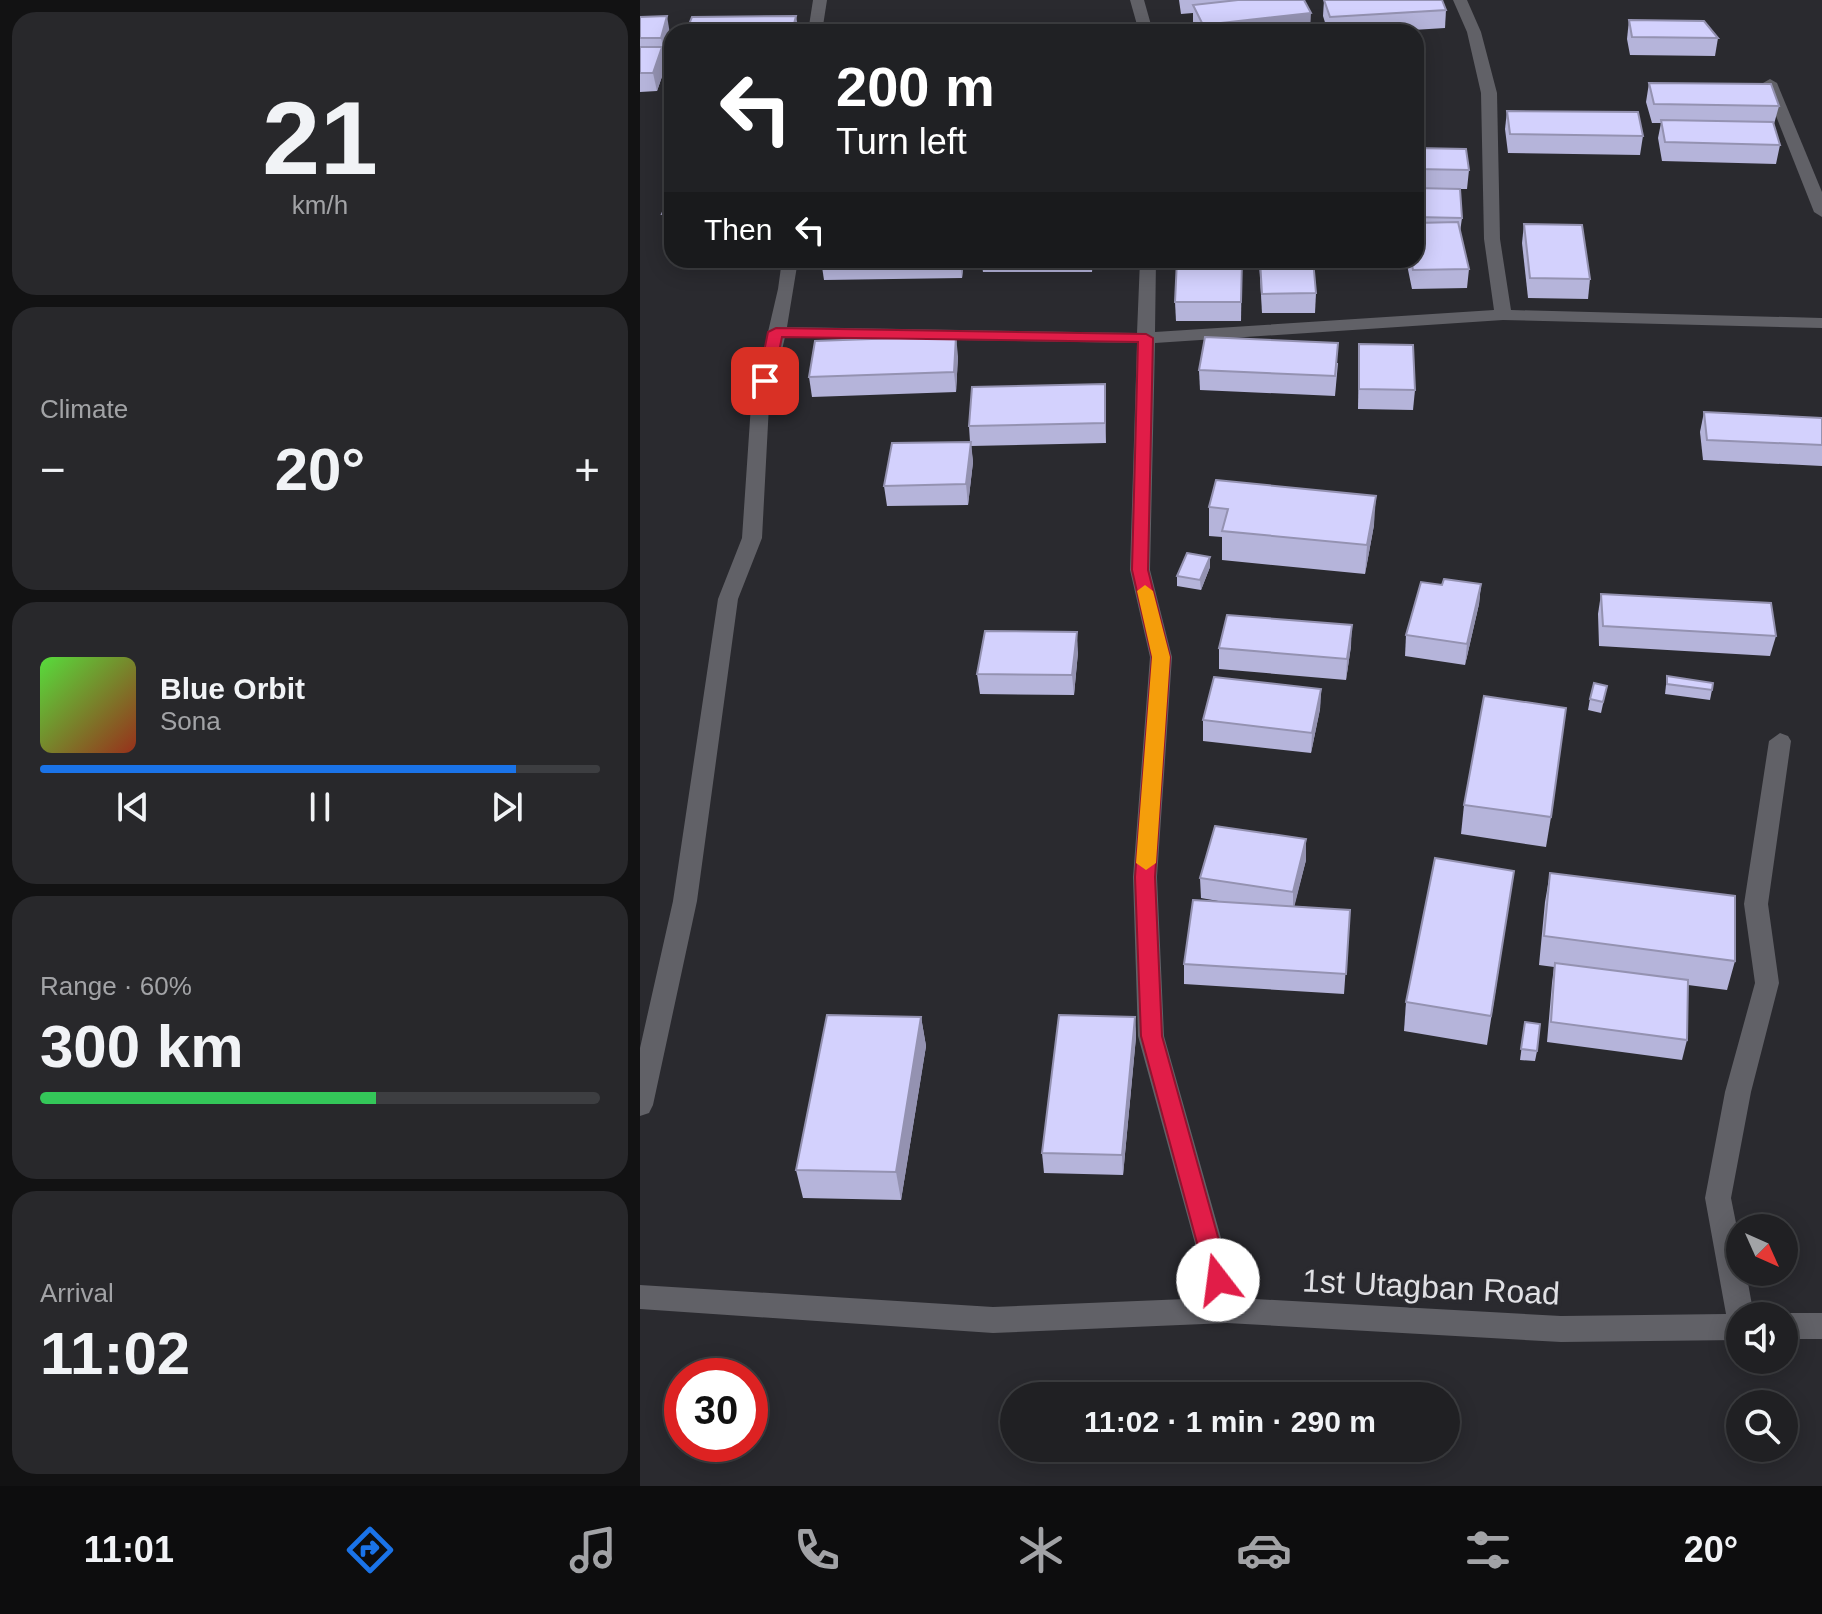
<!DOCTYPE html>
<html lang="en">
<head>
<meta charset="utf-8">
<style>
  body { margin:0; font-family:Helvetica,sans-serif; background:#28282b; color:#f1f3f6; height:100vh; display:flex; flex-direction:column; font-size:30px; white-space:nowrap }
  * { box-sizing:border-box; margin:0 }
  p { font-size:26px; color:#a2a3a6 }
  .icon { flex:none; width:44px; height:44px; fill:none; stroke:currentColor; stroke-width:2; stroke-linecap:round; stroke-linejoin:round }
  .map { position:relative; flex:1; overflow:hidden }
  .details { display:flex; flex-direction:column; gap:12px; padding:12px; background:#121213; width:640px }
  .details>* { flex:none }
  .guide { position:absolute; left:24px; top:24px; width:760px; height:244px; border-radius:24px; box-shadow:0 4px 20px #0003,0 0 0 2px #3d3e41; background:#202124; color:#fff; overflow:hidden }
  .needle { width:52px; rotate:135deg }
  .controls { position:absolute; left:1086px; top:1214px; display:grid; gap:16px }
  .controls a { display:grid; place-items:center; width:72px; height:72px; border-radius:50%; background:#202023; box-shadow:0 4px 20px #0003,0 0 0 2px #3d3e41; font-size:40px }
  .speed { position:absolute; left:24px; top:1358px; display:flex; gap:16px; font-size:40px; font-weight:700; text-align:center }
  .speed>* { display:grid; place-content:center; width:104px; height:104px; border-radius:50%; background:#202023; box-shadow:0 4px 20px #0003,0 0 0 2px #3d3e41; line-height:1 }
  .speed .limit { border:12px solid #d22; background:#fff; color:#111 }
  .pin { position:absolute; display:grid; place-items:center; width:68px; height:68px; color:#fff; margin:-34px; border-radius:16px; box-shadow:0 4px 12px #0006 }
  .me { position:absolute; width:88px; margin:-44px; rotate:345deg; stroke-linejoin:round; filter:drop-shadow(0 0 6px #0008) }
  .turn { display:flex; align-items:center; gap:28px; height:168px; padding:0 40px; font-size:36px }
  .turn .icon { width:104px; height:104px; stroke-width:2.5 }
  .turn b { display:block; font-size:56px; line-height:68px }
  .then { display:flex; align-items:center; height:76px; padding:0 40px; background:#0003; gap:16px; font-size:30px }
  .big { font-size:60px; font-weight:800; line-height:1.1 }
  .details .card { flex:1; display:flex; flex-direction:column; justify-content:center; gap:12px; min-width:0; padding:0 28px; border-radius:24px; background:#28282b }
  .details .dial { align-items:center; gap:0 }
  .dial b { font-size:104px; line-height:1 }
  .song { display:flex; align-items:center; gap:24px }
  .cover { width:96px; height:96px; border-radius:12px; background:linear-gradient(135deg,hsl(110 70% 55%),hsl(10 70% 35%)) }
  .played { height:8px; border-radius:4px; background:linear-gradient(90deg,#1a73e8 85%,#3d3e41 85%) }
  .keys { display:flex; justify-content:space-around; direction:ltr }
  .heat { display:flex; justify-content:space-between; align-items:center; font-size:44px; direction:ltr }
  .charge { height:12px; border-radius:6px; background:linear-gradient(90deg,#34c759 60%,#3d3e41 0) }
  .trip { position:absolute; left:360px; top:1382px; width:460px; height:80px; border-radius:40px; background:#202023; box-shadow:0 4px 20px #0003,0 0 0 2px #3d3e41; font-weight:800; line-height:80px; text-align:center }
  .dock { display:flex; height:128px; justify-content:space-around; align-items:center; background:#0d0d0e; color:#a2a3a6 }
  .dock .icon { width:56px; height:56px }
  .dock .on { color:#1a73e8 }
  .dock b { font-size:36px; color:#f1f3f6 }
  main { display:flex; flex:1; min-height:0 }
  .map>svg:first-child { display:block }
</style>
</head>
<body>
<main>
<section class="details">
<div class="card dial"><b>21</b><p>km/h</p></div>
<div class="card"><p>Climate</p>
<div class="heat"><a>−</a><b class="big">20°</b><a>+</a></div>
</div>
<div class="card">
<div class="song"><i class="cover"></i><div><b>Blue Orbit</b><p>Sona</p></div></div>
<div class="played"></div>
<div class="keys"><svg class="icon" aria-label="previous" viewBox="0 0 24 24"><path d="M18 5L8 12l10 7zM5 5v14"/></svg><svg class="icon" aria-label="pause" viewBox="0 0 24 24"><path d="M8 5v14M16 5v14"/></svg><svg class="icon" aria-label="next" viewBox="0 0 24 24"><path d="M6 5l10 7-10 7zM19 5v14"/></svg></div>
</div>
<div class="card"><p>Range · 60%</p><b class="big">300 km</b><div class="charge"></div></div>
<div class="card"><p>Arrival</p><b class="big">11:02</b></div>
</section>
<div class="map">
<svg width="1182" height="1486" viewBox="0 0 1182 1486">
  <rect width="100%" height="100%" fill="#2a2a2f"/>
  <g fill="none" stroke-linecap="round" stroke-linejoin="round">
    <g fill="#616167" fill-rule="evenodd">
      <path d="M173,0H187L182,32H168Z"/>
      <path d="M490,0H504L513,32H499Z"/>
      <path d="M813,0H827L841,32L857,93L860,239L871,310L1182,318V328L863,320L515,343L510,570L532,657L517,877L524,1036L598,1298L921,1316L1086,1314L1065,1198L1085,1092L1115,983L1104,904L1129,741L1140,733L1148,736L1151,741L1128,904L1139,983L1111,1092L1091,1198L1100,1243V1272H1106L1114,1316H1100V1340L921,1342L587,1323L353,1333L0,1309V1285L353,1307L570,1298L498,1036L493,877L510,657L490,570L497,343L145,337L129,405L122,538L98,599L57,901L13,1105L9,1113L0,1116V1048L33,901L78,599L102,538L111,405L138,289L142,260H158L147,327L497,333L500,260H516L515,332L854,310L844,239L841,93L827,32Z"/>
      <path d="M1130,79L1137,83L1182,192V217L1174,212L1123,83Z"/>
      <path d="M1144,1313H1182V1339H1144V1316H1137Z"/>
    </g>
  </g>
  <g fill="#b5b4da">
    <path d="M539,0H664L670,31L660,32H557L553,23V13L541,14Z"/>
    <path d="M684,0H802L806,10L805,28L741,32H688L683,16Z"/>
    <path d="M0,17L30,34L24,56L26,65L17,91L0,92Z"/>
    <path d="M989,20L1078,38L1075,56L990,55L987,39Z"/>
    <path d="M1009,83L1139,106L1134,124L1140,145L1136,164L1022,161L1018,138L1021,123H1012L1006,102Z"/>
    <path d="M867,111L1003,136L1000,155L868,153L865,129Z"/>
    <path d="M776,148L829,170L827,189H798L822,218L820,232L829,269L827,288L772,289L766,260H776Z"/>
    <path d="M32,193V233H26L22,214Z"/>
    <path d="M884,224L950,279L948,299L888,298L882,243Z"/>
    <path d="M181,260H324L322,278L184,280Z"/>
    <path d="M341,260H453L452,272H343Z"/>
    <path d="M602,260L601,321H536L535,302Z"/>
    <path d="M619,260H673L676,293L675,313H622Z"/>
    <path d="M719,344L775,390L773,410L718,409Z"/>
    <path d="M318,356L316,392L172,397L169,377Z"/>
    <path d="M698,363L695,396L560,390L559,370Z"/>
    <path d="M465,384L466,443L331,446L333,462L328,505L247,506L244,486L330,442L329,426Z"/>
    <path d="M1064,412L1182,418V466L1063,460L1060,432Z"/>
    <path d="M569,507L734,525L725,574L582,560V537L569,536Z"/>
    <path d="M570,567L561,590L537,586V576Z"/>
    <path d="M841,584L839,604L825,665L765,656L766,635L802,585Z"/>
    <path d="M961,594L1136,636L1130,656L959,646L958,614Z"/>
    <path d="M711,646L706,680L579,669V648Z"/>
    <path d="M438,652L434,695L340,694L337,674Z"/>
    <path d="M1027,676L1072,690L1070,700L1025,694Z"/>
    <path d="M967,686L961,713L948,710L950,699Z"/>
    <path d="M681,689L680,709L671,753L563,741V720Z"/>
    <path d="M824,805L911,817L906,847L821,834Z"/>
    <path d="M666,860L654,906L710,910L704,994L544,984V964L584,902L561,898L560,878Z"/>
    <path d="M874,871L847,1045L764,1031L766,1002Z"/>
    <path d="M910,873L1095,961L1087,990L1048,985L1047,1040L1042,1060L907,1042L912,983L914,967L899,965L905,902Z"/>
    <path d="M281,1017L286,1046L261,1200L163,1198L156,1170Z"/>
    <path d="M495,1017L496,1037L483,1175L404,1173L402,1153Z"/>
    <path d="M885,1022L897,1051L895,1061L880,1060Z"/>
  </g>
  <g fill="#9492b1">
    <path d="M671,13L670,31L660,32H563V25Z"/>
    <path d="M27,16L30,34L25,56L21,38Z"/>
    <path d="M156,16L159,32H152Z"/>
    <path d="M22,47L26,65L17,91L13,73Z"/>
    <path d="M320,260H324L322,278Z"/>
    <path d="M316,336L318,356L316,392L314,372Z"/>
    <path d="M465,384L466,404V443L465,423Z"/>
    <path d="M331,442L333,462L328,505L326,484Z"/>
    <path d="M736,496L734,525L725,574L727,545Z"/>
    <path d="M570,557V567L561,590L560,580Z"/>
    <path d="M841,584L839,604L825,665L827,644Z"/>
    <path d="M712,625L711,646L706,680L707,659Z"/>
    <path d="M437,632L438,652L434,695L432,675Z"/>
    <path d="M681,689L680,709L671,753L672,733Z"/>
    <path d="M666,839V860L653,912V892Z"/>
    <path d="M281,1017L286,1046L261,1200L256,1172Z"/>
    <path d="M495,1017L496,1037L483,1175L482,1155Z"/>
  </g>
  <g fill="#d3d1fd" stroke="#9492b1" stroke-width="2">
    <path d="M598,0H664L671,13L563,25L553,5Z"/>
    <path d="M684,0H802L806,10L690,17Z"/>
    <path d="M27,16L21,38H0V17Z"/>
    <path d="M156,16L152,32H46L52,17Z"/>
    <path d="M989,20L1064,21L1078,38L992,37Z"/>
    <path d="M549,28V32H534V29Z"/>
    <path d="M0,47H22L13,73H0Z"/>
    <path d="M1009,83L1131,84L1139,106L1014,104Z"/>
    <path d="M867,111L998,112L1003,136L870,134Z"/>
    <path d="M1021,120L1133,122L1140,145L1025,142Z"/>
    <path d="M776,148L826,149L829,170L776,169Z"/>
    <path d="M776,188L820,189L822,218L776,217Z"/>
    <path d="M32,193V214H22Z"/>
    <path d="M818,222L829,269L773,270L771,260H776V223Z"/>
    <path d="M884,224L942,225L950,279L890,278Z"/>
    <path d="M537,260H602L601,302H535Z"/>
    <path d="M620,260H673L676,293L622,294Z"/>
    <path d="M316,336L314,372L169,377L175,341Z"/>
    <path d="M565,337L698,343L695,376L559,370Z"/>
    <path d="M719,344L773,345L775,390L719,389Z"/>
    <path d="M465,384V423L329,426L332,387Z"/>
    <path d="M1064,412L1182,418V445L1067,440Z"/>
    <path d="M331,442L326,484L244,486L252,443Z"/>
    <path d="M576,480L736,496L727,545L582,531L588,509L569,507Z"/>
    <path d="M547,553L570,557L560,580L537,576Z"/>
    <path d="M804,579L841,584L827,644L766,635L781,582L802,585Z"/>
    <path d="M961,594L1131,603L1136,636L963,626Z"/>
    <path d="M587,615L712,625L707,659L579,648Z"/>
    <path d="M345,631L437,632L432,675L337,674Z"/>
    <path d="M1027,676L1073,683L1072,690L1027,684Z"/>
    <path d="M574,677L681,689L672,733L563,720Z"/>
    <path d="M954,683L967,686L963,702L950,699Z"/>
    <path d="M844,696L926,708L911,817L824,805Z"/>
    <path d="M575,826L666,839L653,892L560,878Z"/>
    <path d="M795,858L874,871L851,1016L766,1002Z"/>
    <path d="M910,873L1095,896V961L904,936Z"/>
    <path d="M553,900L710,910L706,974L544,964Z"/>
    <path d="M915,963L1048,980L1047,1040L911,1022Z"/>
    <path d="M187,1015L281,1017L256,1172L156,1170Z"/>
    <path d="M419,1015L495,1017L482,1155L402,1153Z"/>
    <path d="M885,1022L900,1024L897,1051L881,1049Z"/>
  </g>
  <path fill="#e11d48" stroke="#92132f" stroke-width="2" d="M136,328L506,334L513,338L508,570L530,657L515,877L522,1036L590,1280L587,1287L578,1290L570,1287L567,1280L501,1036L495,877L512,657L492,570L498,342L142,337L133,381L125,385L118,381L128,332Z"/>
  <path fill="#f59e0b" d="M505,585L513,591L530,657L516,863L506,870L496,863L512,657L497,591Z"/>
  <g text-anchor="middle" dominant-baseline="central" stroke-width="8" stroke-linejoin="round" paint-order="stroke">
    <g font-size="32" fill="#e0e0e4" stroke="#2a2a2f">
      <text transform="translate(791 1287) rotate(3)">1st Utagban Road</text>
    </g>
  </g>
</svg>
<div class="controls">
<a><svg class="needle" viewBox="-14 -14 28 28"><path d="M0-13l5 13h-10z" fill="#e53935"/><path d="M0 13l5-13h-10z" fill="#a2a3a6"/></svg></a>
<a><svg class="icon" aria-label="sound" viewBox="0 0 24 24"><path d="M4 9h4l5-4v14l-5-4H4zM17 9q2 3 0 6"/></svg></a>
<a><svg class="icon" aria-label="search" viewBox="0 0 24 24"><circle cx="10" cy="10" r="6"/><path d="M15 15l6 6"/></svg></a>
</div>
<div class="speed"><div class="limit">30</div></div>
<div class="pin" style="left:125px;top:381px;background:#d93025"><svg class="icon" aria-label="arrive" viewBox="0 0 24 24"><path d="M6 21V4h12l-3 4 3 4H6"/></svg></div>
<svg class="me" style="left:578px;top:1280px" viewBox="-20 -20 40 40"><circle r="19" fill="#fff"/><path d="M0-13L10 11 0 6-10 11z" fill="#e11d48"/></svg>
<div class="trip">11:02 · 1 min · 290 m</div>
<div class="guide">
<div class="turn"><svg class="icon" aria-label="left" viewBox="0 0 24 24"><path d="M17 20v-9H6M10 6l-5 5 5 5"/></svg><div><b>200 m</b>Turn left</div></div>
<div class="then">Then<svg class="icon" aria-label="left" viewBox="0 0 24 24"><path d="M17 20v-9H6M10 6l-5 5 5 5"/></svg></div>
</div>
</div>
</main>
<nav class="dock">
<b>11:01</b>
<svg class="icon on" aria-label="directions" viewBox="0 0 24 24"><path d="M12 3l9 9-9 9-9-9zM9 14v-3h6M13 9l2 2-2 2"/></svg>
<svg class="icon" aria-label="music" viewBox="0 0 24 24"><path d="M9 18V5l10-2v13"/><circle cx="6" cy="18" r="3"/><circle cx="16" cy="16" r="3"/></svg>
<svg class="icon" aria-label="phone" viewBox="0 0 24 24"><path d="M5 4h4l2 5-3 2q2 4 5 5l2-3 5 2v4C11 20 4 13 5 4z"/></svg>
<svg class="icon" aria-label="climate" viewBox="0 0 24 24"><path d="M12 3v18M4 7l16 10M4 17L20 7"/></svg>
<svg class="icon" aria-label="car" viewBox="0 0 24 24"><path d="M5 17H2v-5l4-1 3-4h7l3 4 3 1v5h-3M9 17h6M6 11h13"/><circle cx="7" cy="17" r="2"/><circle cx="17" cy="17" r="2"/></svg>
<svg class="icon" aria-label="filters" viewBox="0 0 24 24"><path d="M4 7h16M4 17h16"/><circle cx="9" cy="7" r="2"/><circle cx="15" cy="17" r="2"/></svg>
<b>20°</b>
</nav>
</body>
</html>
